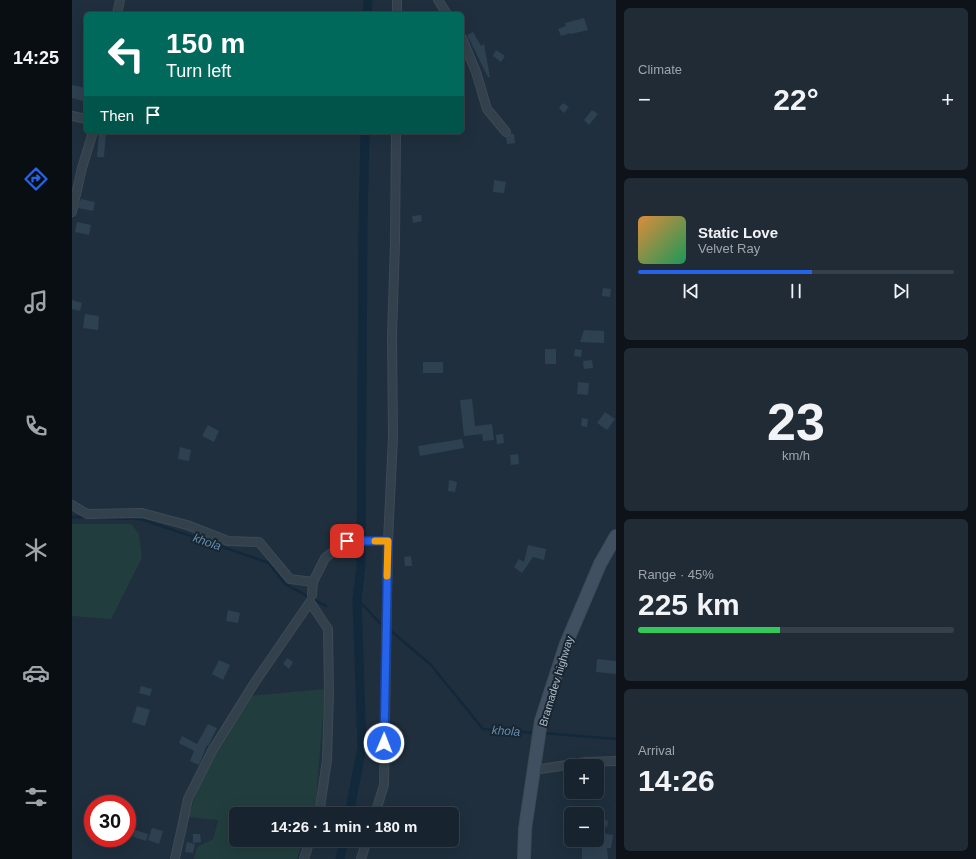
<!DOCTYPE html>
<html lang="en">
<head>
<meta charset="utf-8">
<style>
  body { margin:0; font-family:Arial,sans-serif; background:#202b36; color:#f1f3f6; height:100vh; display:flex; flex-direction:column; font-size:15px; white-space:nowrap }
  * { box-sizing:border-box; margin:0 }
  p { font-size:13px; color:#9ea4aa }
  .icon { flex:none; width:22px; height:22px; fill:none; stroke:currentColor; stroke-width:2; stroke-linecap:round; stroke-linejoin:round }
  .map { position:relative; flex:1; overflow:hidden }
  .sheet { display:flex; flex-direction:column; gap:8px; padding:8px; background:#0d1319; width:360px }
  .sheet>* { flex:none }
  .banner { position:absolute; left:12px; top:12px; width:380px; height:122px; border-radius:6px; box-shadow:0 4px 16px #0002,0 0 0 1px #36404a; background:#00695c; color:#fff; overflow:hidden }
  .buttons { position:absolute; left:492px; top:759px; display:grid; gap:8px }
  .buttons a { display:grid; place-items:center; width:40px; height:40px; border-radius:6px; background:#17232e; box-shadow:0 4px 16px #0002,0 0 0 1px #36404a; font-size:20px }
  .speed { position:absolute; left:12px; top:795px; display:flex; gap:8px; font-size:20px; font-weight:700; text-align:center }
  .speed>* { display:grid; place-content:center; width:52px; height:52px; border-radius:50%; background:#17232e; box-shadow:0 4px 16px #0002,0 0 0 1px #36404a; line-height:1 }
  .speed .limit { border:6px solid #d22; background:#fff; color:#111 }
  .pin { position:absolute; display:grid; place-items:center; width:34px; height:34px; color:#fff; margin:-17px; border-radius:8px; box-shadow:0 2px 6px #0006 }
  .me { position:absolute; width:44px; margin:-22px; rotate:1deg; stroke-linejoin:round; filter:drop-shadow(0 0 3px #0008) }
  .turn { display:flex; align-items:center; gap:14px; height:84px; padding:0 16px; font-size:18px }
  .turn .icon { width:52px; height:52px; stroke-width:2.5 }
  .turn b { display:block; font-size:28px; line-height:34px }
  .then { display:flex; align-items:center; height:38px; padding:0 16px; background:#0003; gap:8px; font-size:15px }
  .big { font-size:30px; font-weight:600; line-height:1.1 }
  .sheet .tile { flex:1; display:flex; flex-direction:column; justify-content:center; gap:6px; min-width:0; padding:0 14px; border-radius:6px; background:#202b36 }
  .sheet .dial { align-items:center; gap:0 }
  .dial b { font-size:52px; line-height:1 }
  .song { display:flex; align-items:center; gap:12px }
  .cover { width:48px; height:48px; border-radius:6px; background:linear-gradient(135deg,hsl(30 70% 55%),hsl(150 70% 35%)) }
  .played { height:4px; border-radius:2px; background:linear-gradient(90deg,#2563eb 55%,#36404a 55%) }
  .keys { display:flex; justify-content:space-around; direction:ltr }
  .heat { display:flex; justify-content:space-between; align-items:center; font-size:22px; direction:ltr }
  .charge { height:6px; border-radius:3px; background:linear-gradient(90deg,#34c759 45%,#36404a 0) }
  .trip { position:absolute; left:157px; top:807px; width:230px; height:40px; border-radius:6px; background:#17232e; box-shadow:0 4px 16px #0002,0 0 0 1px #36404a; font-weight:600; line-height:40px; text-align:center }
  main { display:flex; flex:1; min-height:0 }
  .tab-bar { display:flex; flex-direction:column; width:72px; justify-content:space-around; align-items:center; background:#090e12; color:#9ea4aa }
  .tab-bar .icon { width:28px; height:28px }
  .tab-bar .active { color:#2563eb }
  .tab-bar b { font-size:18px; color:#f1f3f6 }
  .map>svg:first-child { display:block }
</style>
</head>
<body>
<main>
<nav class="tab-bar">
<b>14:25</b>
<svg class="icon active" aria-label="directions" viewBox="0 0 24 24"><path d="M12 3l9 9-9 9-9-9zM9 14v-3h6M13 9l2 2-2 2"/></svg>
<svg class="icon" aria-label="music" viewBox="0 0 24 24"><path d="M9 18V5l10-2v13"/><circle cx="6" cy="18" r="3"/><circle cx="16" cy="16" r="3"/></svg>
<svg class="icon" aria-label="phone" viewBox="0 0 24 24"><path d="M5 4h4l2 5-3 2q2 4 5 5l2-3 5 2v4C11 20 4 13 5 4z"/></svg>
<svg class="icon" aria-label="climate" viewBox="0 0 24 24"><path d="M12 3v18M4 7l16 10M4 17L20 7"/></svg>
<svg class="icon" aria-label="car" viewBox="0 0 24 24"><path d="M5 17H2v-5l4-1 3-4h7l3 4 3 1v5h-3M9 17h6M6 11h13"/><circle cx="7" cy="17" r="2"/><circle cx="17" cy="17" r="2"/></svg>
<svg class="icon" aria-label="filters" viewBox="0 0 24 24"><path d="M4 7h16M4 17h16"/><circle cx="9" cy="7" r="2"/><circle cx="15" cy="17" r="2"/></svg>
</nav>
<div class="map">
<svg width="544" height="859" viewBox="0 0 544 859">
  <rect width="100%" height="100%" fill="#1f2f3d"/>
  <g fill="#213d3d">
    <path d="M0,524H59L67,534L70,558L39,619L0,616Z"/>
    <path d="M253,689L244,801L240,814H164V840H231L225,859H122L125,847L141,839L146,820L116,817L131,773L166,717L177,696Z"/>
  </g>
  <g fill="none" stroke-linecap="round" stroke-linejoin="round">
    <g stroke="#12283b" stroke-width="2.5">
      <path d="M0,517L69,519L197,563L213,584L254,606"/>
      <path d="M285,599L310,625"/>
      <path d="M319,631L359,665L411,729L464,733"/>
      <path d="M471,733L544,739"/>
    </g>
    <g stroke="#12283b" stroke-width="9">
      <path d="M295,14L296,0"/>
      <path d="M277,814L290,747L285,599L289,565L291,222L293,132"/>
      <path d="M268,859L272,840"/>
    </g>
  </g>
  <g fill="#2e4151">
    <path d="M512,18L516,30L499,34V33L489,36L486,29L494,26L493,23Z"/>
    <path d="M401,32L409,46L412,44L418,77H416L395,35Z"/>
    <path d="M424,50L433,56L429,62L421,56Z"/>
    <path d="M0,85L14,88L11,101L0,98Z"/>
    <path d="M491,103L497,107L492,113L487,108Z"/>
    <path d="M520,110L526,114L517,125L512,120Z"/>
    <path d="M27,132H34L32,157H25Z"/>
    <path d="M439,134H442L443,143L435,144L434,137Z"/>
    <path d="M422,180L434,182L432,193L421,192Z"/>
    <path d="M9,199L23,202L21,211L6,208Z"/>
    <path d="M349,215L350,221L341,223L340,216Z"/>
    <path d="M5,222L19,225L17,235L3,232Z"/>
    <path d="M531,288L539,289L538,297L530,296Z"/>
    <path d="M0,300L10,303L8,311L0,309Z"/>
    <path d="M13,314L27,316L26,330L11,328Z"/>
    <path d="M512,330L532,331V343L508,342Z"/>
    <rect x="473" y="349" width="11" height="15"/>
    <path d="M503,349L510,350L509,357L502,356Z"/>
    <path d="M520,360L521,368L512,369L511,361Z"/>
    <rect x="351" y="362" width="20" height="11"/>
    <path d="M506,382L517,383L516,395L505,394Z"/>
    <path d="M400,399L403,426L420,424L422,440L411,441L410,434L392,436L388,400Z"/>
    <path d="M533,412L543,419L535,430L525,423Z"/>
    <path d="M510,418L516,419L515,427L509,426Z"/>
    <path d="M136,425L147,431L142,442L130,436Z"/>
    <path d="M431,434L432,443L425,444L424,435Z"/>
    <path d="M390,439L392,448L348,456L346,446Z"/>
    <path d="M108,447L119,450L117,461L106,459Z"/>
    <path d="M446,454L447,464L439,465L438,455Z"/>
    <path d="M377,480L385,482L383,492L376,491Z"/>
    <path d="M456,545L474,549L472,560L461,557L450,573L442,567L447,559L452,562Z"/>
    <path d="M339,556L340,566H333L332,557Z"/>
    <path d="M156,610L168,613L166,623L154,621Z"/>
    <path d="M215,658L221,662L217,669L211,664Z"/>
    <path d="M525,659L544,661V674L524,672Z"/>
    <path d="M147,660L158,665L151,680L140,674Z"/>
    <path d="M69,686L80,689L78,696L67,693Z"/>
    <path d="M65,706L78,710L73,726L60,722Z"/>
    <path d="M136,724L145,728L136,746L135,745L127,765L118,761L122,751L107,743L110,736L125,744Z"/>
    <path d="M506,792H513L512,799H506Z"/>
    <path d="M529,818L536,821L535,827L527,825Z"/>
    <path d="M80,828L91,831L87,844L76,840Z"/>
    <path d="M63,830L76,834L74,841L61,837Z"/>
    <path d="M529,833L541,835L539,848H535L536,859H510V846H527Z"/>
    <path d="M121,834H128L129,842L121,843Z"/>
    <path d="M115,842L123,844L121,853L113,852Z"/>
  </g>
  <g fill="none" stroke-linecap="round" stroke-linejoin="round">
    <defs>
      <g id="street">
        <path d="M366,0L375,14"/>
        <path d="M45,14L48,0"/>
        <path d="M325,14V0"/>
        <path d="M390,38L404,72L415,109L434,132"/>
        <path d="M0,116L14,119"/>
        <path d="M0,212L10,168L21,132"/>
        <path d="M0,505L15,514L70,513L115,525L156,541L187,542L218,579L241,582"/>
        <path d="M240,595L241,582L253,558L275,541H316"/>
        <path d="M462,770L514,762L544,761"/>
        <path d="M303,814L312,785L316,541L321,437L320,336L323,242L324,132"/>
        <path d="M103,859L116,799L140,751L183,682L238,602L256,629L257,693L255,760L247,814"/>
        <path d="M232,859L238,840"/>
        <path d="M289,859L295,840"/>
      </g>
      <path id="secondary" d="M452,859L453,829L469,721L494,644L528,564L544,536"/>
    </defs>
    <use href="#street" stroke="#3d4a56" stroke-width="10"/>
    <use href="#secondary" stroke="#3d4a56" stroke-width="14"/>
    <use href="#street" stroke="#33414c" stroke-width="8"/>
    <use href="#secondary" stroke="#415060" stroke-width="12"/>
  </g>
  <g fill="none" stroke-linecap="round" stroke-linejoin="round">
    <defs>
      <path id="route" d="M275,541H316L312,743"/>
    </defs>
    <use href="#route" stroke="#184099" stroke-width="10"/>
    <use href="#route" stroke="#2563eb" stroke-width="7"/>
    <path stroke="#f59e0b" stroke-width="7" d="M303,541H316L315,576"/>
  </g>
  <g text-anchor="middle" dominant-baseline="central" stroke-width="4" stroke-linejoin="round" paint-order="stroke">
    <g font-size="11" fill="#aebcc9" stroke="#192631">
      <text transform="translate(484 681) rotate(-73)">Bramadev highway</text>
    </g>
    <g font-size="12" font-style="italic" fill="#638bac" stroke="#192631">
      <text transform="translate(135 542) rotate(19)">khola</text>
      <text transform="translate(434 731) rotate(4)">khola</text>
    </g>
  </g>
</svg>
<div class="buttons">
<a>+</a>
<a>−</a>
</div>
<div class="speed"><div class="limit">30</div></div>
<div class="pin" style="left:275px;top:541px;background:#d93025"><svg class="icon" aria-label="arrive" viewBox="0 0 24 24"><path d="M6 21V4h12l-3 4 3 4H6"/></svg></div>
<svg class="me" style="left:312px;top:743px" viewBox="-20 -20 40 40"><circle r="17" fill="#2563eb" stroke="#fff" stroke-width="3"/><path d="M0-11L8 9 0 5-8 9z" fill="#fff"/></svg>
<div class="trip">14:26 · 1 min · 180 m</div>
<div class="banner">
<div class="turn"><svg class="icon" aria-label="left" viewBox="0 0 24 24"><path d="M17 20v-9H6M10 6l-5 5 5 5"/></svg><div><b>150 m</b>Turn left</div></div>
<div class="then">Then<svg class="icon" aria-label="arrive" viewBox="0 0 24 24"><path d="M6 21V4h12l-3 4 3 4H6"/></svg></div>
</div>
</div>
<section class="sheet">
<div class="tile"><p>Climate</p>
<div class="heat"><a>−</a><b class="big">22°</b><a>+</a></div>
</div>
<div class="tile">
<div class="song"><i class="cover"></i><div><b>Static Love</b><p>Velvet Ray</p></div></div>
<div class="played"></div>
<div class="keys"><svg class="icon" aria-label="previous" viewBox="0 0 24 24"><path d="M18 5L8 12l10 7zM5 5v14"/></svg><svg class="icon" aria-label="pause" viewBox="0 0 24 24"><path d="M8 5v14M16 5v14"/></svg><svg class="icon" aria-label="next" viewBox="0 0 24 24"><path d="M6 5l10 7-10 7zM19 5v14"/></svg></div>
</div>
<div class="tile dial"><b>23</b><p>km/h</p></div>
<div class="tile"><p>Range · 45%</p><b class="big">225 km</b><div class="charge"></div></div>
<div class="tile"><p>Arrival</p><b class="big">14:26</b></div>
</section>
</main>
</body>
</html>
